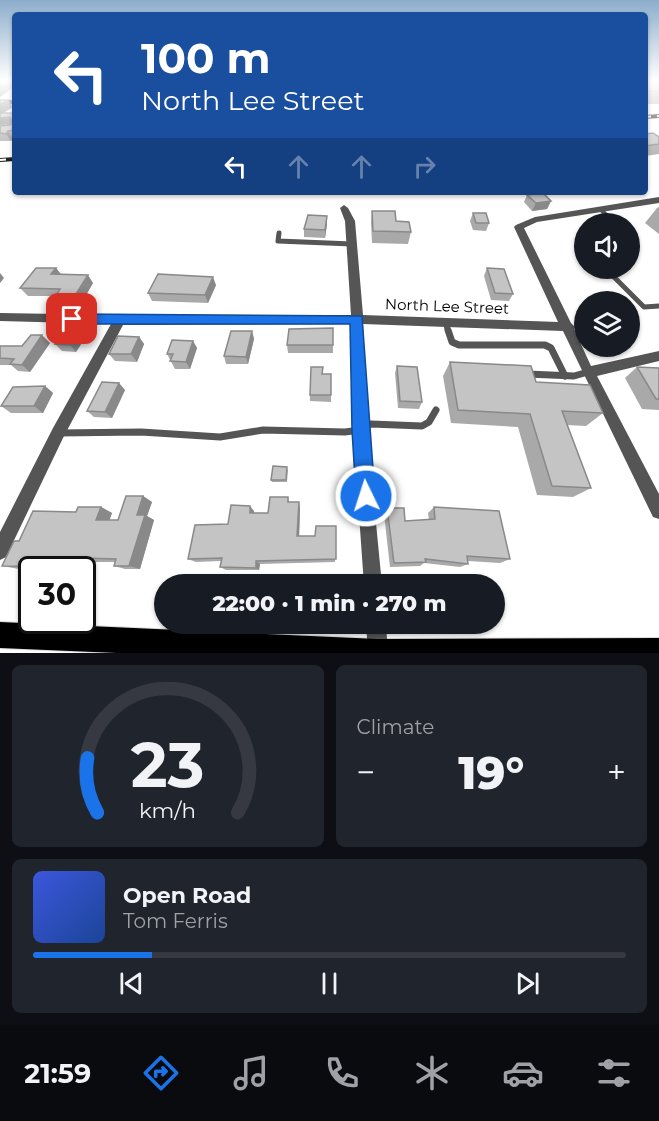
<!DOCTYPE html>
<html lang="en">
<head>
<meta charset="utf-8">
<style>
  body { margin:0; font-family:Montserrat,sans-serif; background:#20242c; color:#f1f3f6; height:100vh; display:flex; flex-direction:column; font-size:22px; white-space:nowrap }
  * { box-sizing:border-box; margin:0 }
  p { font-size:20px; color:#9ea1a6 }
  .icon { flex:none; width:33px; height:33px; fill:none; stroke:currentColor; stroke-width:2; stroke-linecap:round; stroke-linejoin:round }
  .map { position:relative; height:653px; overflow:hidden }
  .sheet { display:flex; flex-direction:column; gap:12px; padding:12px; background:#0d0f14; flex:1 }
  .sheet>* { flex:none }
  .banner { position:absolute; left:12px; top:12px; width:636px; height:183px; border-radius:6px; box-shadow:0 2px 4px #0004; background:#1a4fa0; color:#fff; overflow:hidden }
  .controls { position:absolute; left:574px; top:213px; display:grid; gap:12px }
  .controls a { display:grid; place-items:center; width:66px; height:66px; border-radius:50%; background:#171b24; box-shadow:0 2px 4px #0004; font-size:30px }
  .speed { position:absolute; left:18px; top:556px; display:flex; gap:12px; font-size:30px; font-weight:700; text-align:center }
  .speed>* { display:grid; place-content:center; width:78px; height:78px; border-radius:50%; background:#171b24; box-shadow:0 2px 4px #0004; line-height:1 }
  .speed .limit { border:3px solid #111; border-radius:9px; background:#fff; color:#111 }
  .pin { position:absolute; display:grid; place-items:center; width:51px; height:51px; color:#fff; margin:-26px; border-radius:12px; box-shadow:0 3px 9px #0006 }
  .me { position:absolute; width:66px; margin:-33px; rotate:356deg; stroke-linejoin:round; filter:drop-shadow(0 0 4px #0008) }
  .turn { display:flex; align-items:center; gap:21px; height:126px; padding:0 30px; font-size:27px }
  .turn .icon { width:78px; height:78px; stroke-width:2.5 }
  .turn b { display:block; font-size:42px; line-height:51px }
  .lanes { display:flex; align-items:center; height:57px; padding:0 30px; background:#0003; justify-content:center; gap:30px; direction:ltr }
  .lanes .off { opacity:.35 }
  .big { font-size:45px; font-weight:800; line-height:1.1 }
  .sheet .tile { flex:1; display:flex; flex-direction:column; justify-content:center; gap:9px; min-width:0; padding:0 21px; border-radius:9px; background:#20242c }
  .sheet .dial { align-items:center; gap:0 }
  .dial svg { height:156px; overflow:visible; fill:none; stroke:#363941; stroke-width:7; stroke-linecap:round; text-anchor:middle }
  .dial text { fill:#f1f3f6; stroke:none }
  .song { display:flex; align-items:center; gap:18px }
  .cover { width:72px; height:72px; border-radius:9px; background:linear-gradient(135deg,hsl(230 70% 55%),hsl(220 70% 35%)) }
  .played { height:6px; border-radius:3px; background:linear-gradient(90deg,#1a73e8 20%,#363941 20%) }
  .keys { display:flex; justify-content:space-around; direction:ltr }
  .heat { display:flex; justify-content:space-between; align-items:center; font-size:33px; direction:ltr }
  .sheet .tiles { flex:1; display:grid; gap:12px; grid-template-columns:1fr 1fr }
  .tile:last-child { grid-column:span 2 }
  .trip { position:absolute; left:154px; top:574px; width:351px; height:60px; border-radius:30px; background:#171b24; box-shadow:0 2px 4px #0004; font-weight:800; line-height:60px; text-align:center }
  .menu { display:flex; height:96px; justify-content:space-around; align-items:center; background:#090b0e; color:#9ea1a6 }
  .menu .icon { width:42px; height:42px }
  .menu .current { color:#1a73e8 }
  .menu b { font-size:27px; color:#f1f3f6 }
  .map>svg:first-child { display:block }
</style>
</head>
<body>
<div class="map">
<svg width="659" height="653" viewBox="0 0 659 653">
  <rect width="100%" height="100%" fill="#fff"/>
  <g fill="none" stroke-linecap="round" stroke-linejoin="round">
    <defs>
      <path id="primary" d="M0,622L378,639L659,638V653H117L0,648Z"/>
    </defs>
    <use href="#primary" stroke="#dbdbdb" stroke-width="2"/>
    <path stroke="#555" stroke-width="4" d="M600,209L616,224"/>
    <g stroke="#555" stroke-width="5">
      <path d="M279,233L278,241L352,244"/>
      <path d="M630,236L633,239H630"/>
      <path d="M605,268L644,307L659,306"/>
      <path d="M445,322L448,332"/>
    </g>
    <g stroke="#555" stroke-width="7">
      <path d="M448,330L452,342L459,345H545L551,348L565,376"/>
      <path d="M527,374L574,376L588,372"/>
      <path d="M58,433L141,432L220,437L263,430L345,432L360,430L371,424L422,426L429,422L436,410"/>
    </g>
    <g fill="#555" fill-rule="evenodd">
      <path d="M659,197V203L537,222L524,228L571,323L575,327L574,329L591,366L659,351V361L597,376L659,494V519L653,517L563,331L363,324L367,430L382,585H364L353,430L351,324L123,325L63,438L6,557L0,560V532L53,428L111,324L0,321V313L119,315H351L345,221L340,208L344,205L348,208L355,221L363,315L558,322L514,227L516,225L535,217Z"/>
      <path d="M366,624H386L388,653H368Z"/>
    </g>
    <rect fill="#222" fill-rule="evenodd" x="0" y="100" width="15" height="4"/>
    <use href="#primary" fill="#000" fill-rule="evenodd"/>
    <defs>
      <g id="rail">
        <path d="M645,117L659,116"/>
        <path d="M0,160L15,159"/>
      </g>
    </defs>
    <use href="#rail" stroke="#000" stroke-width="4"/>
    <use href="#rail" stroke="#fff" stroke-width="2" stroke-dasharray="6" stroke-linecap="butt"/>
  </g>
  <g fill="#a9a9a9">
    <rect x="645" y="80" width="14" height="24"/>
    <path d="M0,100L13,107L3,113H15V138H13L11,141H0V126L11,124L0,125Z"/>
    <path d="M645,134L659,144V154L645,156Z"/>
    <path d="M527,195L551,201L547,209L532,211L524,202Z"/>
    <path d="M659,207V234L645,223L657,208Z"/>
    <path d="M372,211L396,221L411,232L408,244L372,243L371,222Z"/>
    <path d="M473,213L489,223L486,231L473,230L470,221Z"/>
    <path d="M327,216V224L325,238L304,237V229Z"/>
    <path d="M56,268L61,274L93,283L82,302L63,301L59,296H28L20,288Z"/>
    <path d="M487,268L513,294L509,301L491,300L484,276Z"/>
    <path d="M216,285L208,303L152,301L148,293Z"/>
    <path d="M333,328V353H288L287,345Z"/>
    <path d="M252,331L254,339L248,364H226L224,356Z"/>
    <path d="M87,335L76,352L62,351L55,344Z"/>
    <path d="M139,337L144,344L137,362L115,361L109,354Z"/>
    <path d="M193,341L197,348L190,369H175L167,354Z"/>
    <path d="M50,343L30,372L18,371L11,365H0V346H22Z"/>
    <path d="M450,362L536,382L603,413L586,426L567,425L591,488L573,497L537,495L518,427L451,423L443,376Z"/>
    <path d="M397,366L422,402L419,409L398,408L395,373Z"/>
    <path d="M637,367L659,368V410L642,409L625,378Z"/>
    <path d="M323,374H331V402L310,401V395Z"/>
    <path d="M45,386L53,393L43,413H11L1,406Z"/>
    <path d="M125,390L112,418L94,417L87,411Z"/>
    <path d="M288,469L287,482H272L271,480Z"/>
    <path d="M143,496L152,502L147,516L154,520L140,569H125L114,566L115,562H95L92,569H19L2,566L19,541L76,512L101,507L112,513L109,520H118Z"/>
    <path d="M288,497L289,502L300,508L299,536H315L336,526L335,562L260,564L259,570H226L220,567L221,561L196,562L188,559L228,524L254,511V513H268Z"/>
    <path d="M434,507L510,559L500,563L468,561V564L460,567L424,563L420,566L390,567L384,514L387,508L405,521L429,520L428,513Z"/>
  </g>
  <g fill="#898989">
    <path d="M11,80L14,87L0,97V87Z"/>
    <path d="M8,100L13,107L0,115V105Z"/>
    <path d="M10,117L15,124L0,125V118Z"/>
    <path d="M8,131L13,138L11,141L6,134Z"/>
    <path d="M551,201L547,209L532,211L536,203Z"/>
    <path d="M327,216V224L325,238V230Z"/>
    <path d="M56,268L62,276L51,274Z"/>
    <path d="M0,273L4,278L0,283Z"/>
    <path d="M88,275L93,283L82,302L76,294Z"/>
    <path d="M213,277L216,285L208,303L205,295Z"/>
    <path d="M81,327L87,335L76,352L70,345Z"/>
    <path d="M252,331L254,339L248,364L246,357Z"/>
    <path d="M42,335L50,343L30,372L22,365Z"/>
    <path d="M139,337L144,344L137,362L131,354Z"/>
    <path d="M193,341L197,348L190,369L186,362Z"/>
    <path d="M119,383L125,390L112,418L105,412Z"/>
    <path d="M45,386L53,393L43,413L34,406Z"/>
    <path d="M143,496L152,502L147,516L154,520L140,569L129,566L137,515Z"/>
    <path d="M299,502L300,508L299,540L297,536Z"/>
    <path d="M250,506L254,511L253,518L250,513Z"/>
    <path d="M101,507L112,513L108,525L96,520Z"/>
    <path d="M82,558L95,562L92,569L79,567Z"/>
    <path d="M256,561L260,564L259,570L256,568Z"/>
  </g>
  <g fill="#c4c4c4" stroke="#898989" stroke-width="1.5">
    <path d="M0,80H10L0,87Z"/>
    <rect x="645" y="80" width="14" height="11"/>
    <path d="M0,100H8L0,105Z"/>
    <path d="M0,113H15V130L8,131L6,134L0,133V126L10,125L13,123L10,117L0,118Z"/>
    <path d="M653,133L659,137V144L645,146V134Z"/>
    <path d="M543,193L551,201L536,203L527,195Z"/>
    <path d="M372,211H395L396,221L409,222L411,232L373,231Z"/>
    <path d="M473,213H486L489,223H476Z"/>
    <path d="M308,215L327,216L325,230L304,229Z"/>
    <path d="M36,268H56L51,274L88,275L76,294H57L60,289L20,288Z"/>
    <path d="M487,268L504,269L513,294L495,293Z"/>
    <path d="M158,274L213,277L205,295L148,293Z"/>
    <path d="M66,327H81L70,345L55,344Z"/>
    <path d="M333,328V345H287L289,329Z"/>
    <path d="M231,331H252L246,357L224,356Z"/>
    <path d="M31,335H42L22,365L10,364L14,359L0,358V346H22Z"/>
    <path d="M118,336L139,337L131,354H109Z"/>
    <path d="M172,340L193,341L186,362L170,361L173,354H167Z"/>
    <path d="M450,362L531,366L536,382L590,385L603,413L562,411L591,488L552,486L530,414L458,410Z"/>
    <path d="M397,366L417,367L422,402L400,401Z"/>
    <path d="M311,367H323L322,374H331V395H310Z"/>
    <path d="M637,367L659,368V399H656Z"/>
    <path d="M102,382L119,383L105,412L87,411Z"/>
    <path d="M45,386L34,406H1L13,387Z"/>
    <path d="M273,466L287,467L286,480H271Z"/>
    <path d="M126,496H143L137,515H145L129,566H114L116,559L82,558L79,567L2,566L14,541H19L33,511L76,512L78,507H101L96,520H118Z"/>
    <path d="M270,497H288V502H299L297,536H315L316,526H336V559L256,561V568L220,567L222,558L188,559L195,525L228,524L231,505L250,506V513H268Z"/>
    <path d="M434,507L499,511L510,559L467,556L468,564L425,559L426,562L394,563L387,508H404L405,521L435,519Z"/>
  </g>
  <linearGradient id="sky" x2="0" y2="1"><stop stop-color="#8cadcc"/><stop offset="0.47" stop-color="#fff"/><stop offset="1" stop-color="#fff" stop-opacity="0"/></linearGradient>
  <rect width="659" height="172" fill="url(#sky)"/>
  <path fill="#1a73e8" stroke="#114b97" stroke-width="1.5" d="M72,314L362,316L375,496L372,503L366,506L359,503L356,496L352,430L350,324H72L65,319Z"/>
  <g text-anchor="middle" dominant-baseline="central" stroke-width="4.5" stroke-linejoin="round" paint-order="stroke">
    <g font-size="15" fill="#000" stroke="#fff">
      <text transform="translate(447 306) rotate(2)">North Lee Street</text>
    </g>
  </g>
</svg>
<div class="controls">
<a><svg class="icon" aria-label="sound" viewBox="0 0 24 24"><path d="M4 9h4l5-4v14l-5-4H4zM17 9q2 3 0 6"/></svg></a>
<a><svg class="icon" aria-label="layers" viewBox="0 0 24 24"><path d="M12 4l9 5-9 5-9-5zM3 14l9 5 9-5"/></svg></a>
</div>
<div class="speed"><div class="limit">30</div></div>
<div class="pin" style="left:72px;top:319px;background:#d93025"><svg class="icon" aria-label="arrive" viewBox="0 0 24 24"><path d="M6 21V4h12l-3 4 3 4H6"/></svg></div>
<svg class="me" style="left:366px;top:496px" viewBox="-20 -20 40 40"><circle r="17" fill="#1a73e8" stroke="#fff" stroke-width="3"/><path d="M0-11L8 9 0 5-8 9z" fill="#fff"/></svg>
<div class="trip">22:00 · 1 min · 270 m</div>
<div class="banner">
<div class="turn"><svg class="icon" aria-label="left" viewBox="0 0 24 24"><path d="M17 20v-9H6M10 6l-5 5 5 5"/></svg><div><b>100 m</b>North Lee Street</div></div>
<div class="lanes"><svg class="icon" aria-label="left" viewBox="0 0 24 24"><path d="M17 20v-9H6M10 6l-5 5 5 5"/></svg><svg class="icon off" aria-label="ahead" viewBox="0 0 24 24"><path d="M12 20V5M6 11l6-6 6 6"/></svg><svg class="icon off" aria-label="ahead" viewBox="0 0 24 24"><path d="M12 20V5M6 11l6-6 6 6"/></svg><svg class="icon off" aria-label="right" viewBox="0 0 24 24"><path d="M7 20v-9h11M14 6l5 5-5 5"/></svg></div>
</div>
</div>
<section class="sheet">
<div class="tiles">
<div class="tile dial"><svg viewBox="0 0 100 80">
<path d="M14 69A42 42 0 1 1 86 69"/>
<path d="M14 69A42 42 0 0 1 9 41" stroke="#1a73e8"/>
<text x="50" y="56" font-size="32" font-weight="700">23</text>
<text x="50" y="72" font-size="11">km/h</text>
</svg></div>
<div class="tile"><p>Climate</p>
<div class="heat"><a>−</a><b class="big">19°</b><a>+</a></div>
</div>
<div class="tile">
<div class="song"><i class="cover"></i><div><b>Open Road</b><p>Tom Ferris</p></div></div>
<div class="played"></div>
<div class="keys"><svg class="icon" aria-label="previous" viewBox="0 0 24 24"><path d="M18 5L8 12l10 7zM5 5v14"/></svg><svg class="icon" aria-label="pause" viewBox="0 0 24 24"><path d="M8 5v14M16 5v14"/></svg><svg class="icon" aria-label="next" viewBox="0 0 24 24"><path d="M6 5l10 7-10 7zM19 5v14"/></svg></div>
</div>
</div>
</section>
<nav class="menu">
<b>21:59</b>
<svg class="icon current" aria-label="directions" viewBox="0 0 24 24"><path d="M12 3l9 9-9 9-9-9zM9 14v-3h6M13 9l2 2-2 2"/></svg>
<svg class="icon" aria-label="music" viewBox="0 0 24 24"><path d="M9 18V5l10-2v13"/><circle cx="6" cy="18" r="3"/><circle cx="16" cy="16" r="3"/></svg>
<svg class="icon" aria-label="phone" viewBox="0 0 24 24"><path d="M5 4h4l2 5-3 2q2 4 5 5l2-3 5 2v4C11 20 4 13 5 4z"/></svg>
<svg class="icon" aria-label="climate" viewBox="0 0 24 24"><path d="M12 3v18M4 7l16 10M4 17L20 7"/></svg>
<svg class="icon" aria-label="car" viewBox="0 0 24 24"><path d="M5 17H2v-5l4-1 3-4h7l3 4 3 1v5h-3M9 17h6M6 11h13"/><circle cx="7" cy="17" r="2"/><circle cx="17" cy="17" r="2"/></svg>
<svg class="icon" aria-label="filters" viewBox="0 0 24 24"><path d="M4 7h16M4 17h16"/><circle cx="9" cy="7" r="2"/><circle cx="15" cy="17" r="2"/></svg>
</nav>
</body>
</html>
